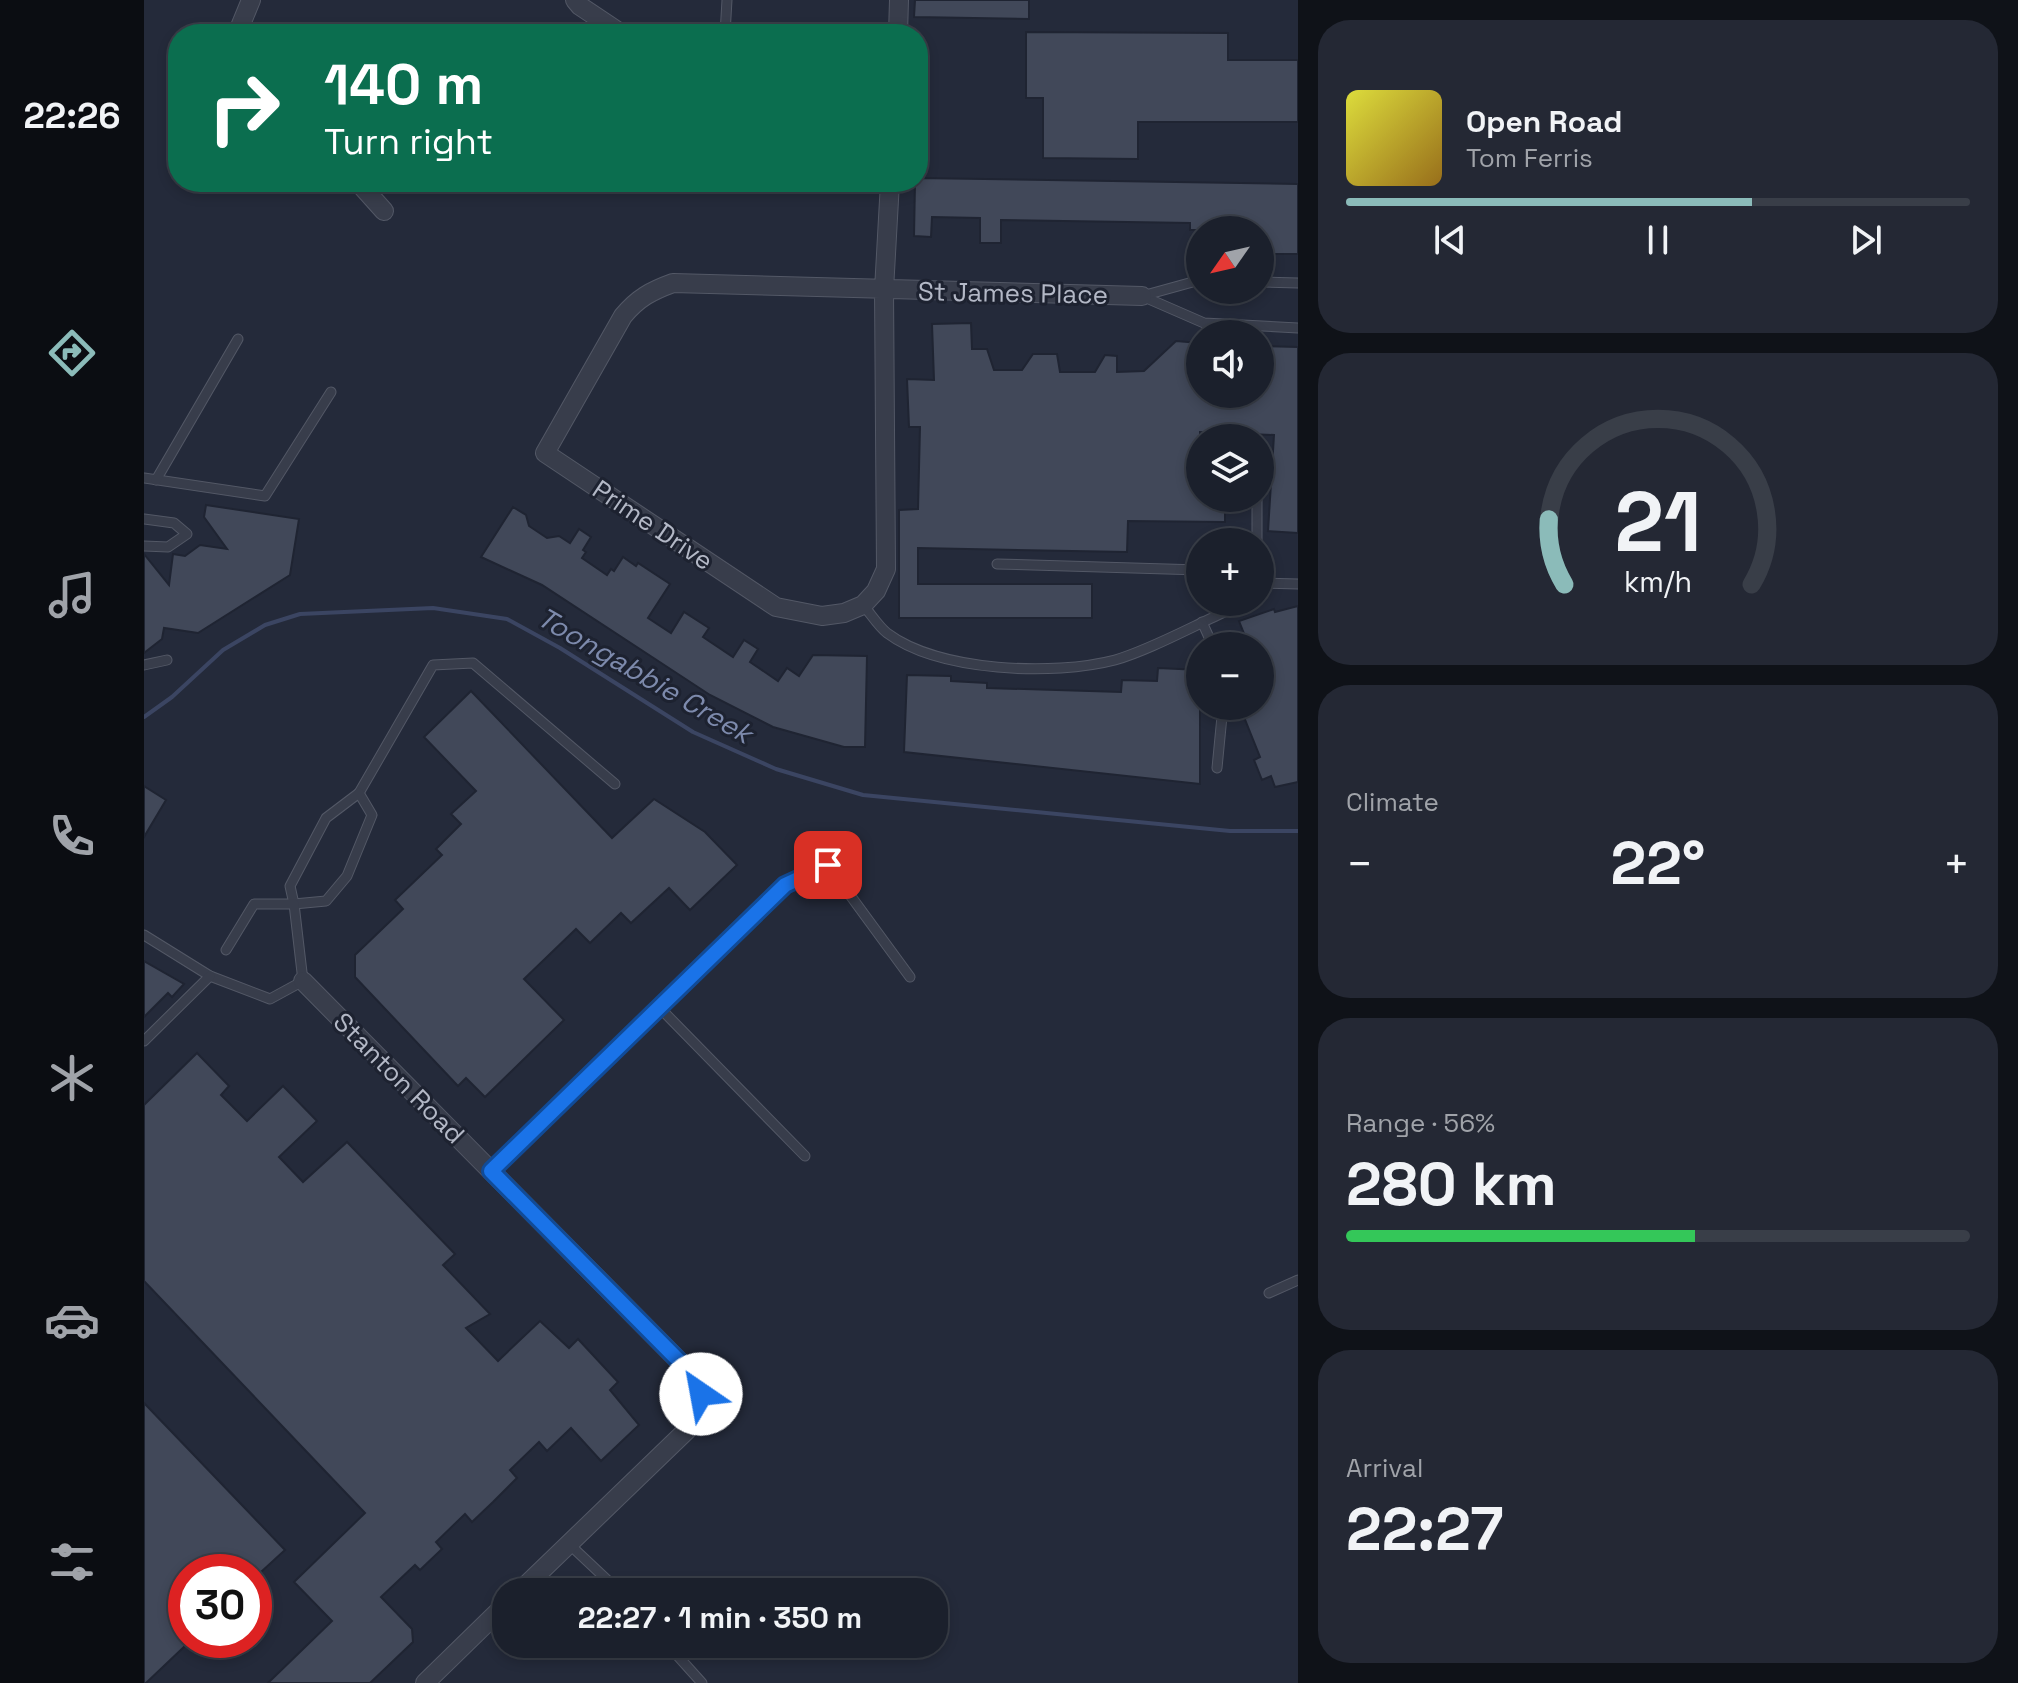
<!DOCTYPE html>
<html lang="en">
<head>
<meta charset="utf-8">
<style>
  body { margin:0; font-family:"Space Grotesk",sans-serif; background:#242834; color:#f1f3f6; height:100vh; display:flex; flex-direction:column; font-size:30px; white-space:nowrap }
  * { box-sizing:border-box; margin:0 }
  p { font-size:26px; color:#a0a3a9 }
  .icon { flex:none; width:44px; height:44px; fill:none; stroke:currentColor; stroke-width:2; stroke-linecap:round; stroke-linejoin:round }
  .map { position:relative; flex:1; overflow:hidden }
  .drawer { display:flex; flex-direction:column; gap:20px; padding:20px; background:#0f1218; width:720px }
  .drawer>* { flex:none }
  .banner { position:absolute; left:24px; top:24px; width:760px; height:168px; border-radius:32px; box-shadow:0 4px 12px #0003,0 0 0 2px #393e48; background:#0b6e4f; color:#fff; overflow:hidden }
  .needle { width:52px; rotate:236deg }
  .fabs { position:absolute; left:1042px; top:216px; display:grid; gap:16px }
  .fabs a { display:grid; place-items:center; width:88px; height:88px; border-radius:50%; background:#1b202c; box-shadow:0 4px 12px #0003,0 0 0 2px #393e48; font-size:40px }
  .speed { position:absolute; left:24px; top:1554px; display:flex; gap:16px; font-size:40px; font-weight:700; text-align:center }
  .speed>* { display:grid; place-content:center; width:104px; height:104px; border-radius:50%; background:#1b202c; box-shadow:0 4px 12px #0003,0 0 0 2px #393e48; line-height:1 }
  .speed .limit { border:12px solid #d22; background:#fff; color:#111 }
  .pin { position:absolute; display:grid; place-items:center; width:68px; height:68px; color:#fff; margin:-34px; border-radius:16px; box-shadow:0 4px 12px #0006 }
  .me { position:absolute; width:88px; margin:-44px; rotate:327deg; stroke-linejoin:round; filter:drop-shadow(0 0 6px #0008) }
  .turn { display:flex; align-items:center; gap:28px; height:168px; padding:0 24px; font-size:36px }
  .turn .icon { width:104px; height:104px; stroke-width:2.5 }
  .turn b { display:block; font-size:56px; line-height:68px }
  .big { font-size:60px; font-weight:600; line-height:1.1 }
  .drawer .card { flex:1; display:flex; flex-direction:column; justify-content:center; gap:12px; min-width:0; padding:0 28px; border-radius:32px; background:#242834 }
  .drawer .dial { align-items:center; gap:0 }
  .dial svg { height:208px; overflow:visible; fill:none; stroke:#393e48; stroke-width:7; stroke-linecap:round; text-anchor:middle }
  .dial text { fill:#f1f3f6; stroke:none }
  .song { display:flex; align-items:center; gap:24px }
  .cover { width:96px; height:96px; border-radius:12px; background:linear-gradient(135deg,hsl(60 70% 55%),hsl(40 70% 35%)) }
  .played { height:8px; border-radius:4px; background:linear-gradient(90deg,#8bbbb9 65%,#393e48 65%) }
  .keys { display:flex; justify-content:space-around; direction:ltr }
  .heat { display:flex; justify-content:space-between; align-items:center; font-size:44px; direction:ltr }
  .charge { height:12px; border-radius:6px; background:linear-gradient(90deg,#34c759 56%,#393e48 0) }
  .trip { position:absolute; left:348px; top:1578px; width:456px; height:80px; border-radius:32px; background:#1b202c; box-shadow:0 4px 12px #0003,0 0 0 2px #393e48; font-weight:600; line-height:80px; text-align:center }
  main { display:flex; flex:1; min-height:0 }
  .menu { display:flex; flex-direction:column; width:144px; justify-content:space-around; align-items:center; background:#0b0d12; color:#a0a3a9 }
  .menu .icon { width:56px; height:56px }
  .menu .current { color:#8bbbb9 }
  .menu b { font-size:36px; color:#f1f3f6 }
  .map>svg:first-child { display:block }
</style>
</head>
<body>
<main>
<nav class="menu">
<b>22:26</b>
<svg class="icon current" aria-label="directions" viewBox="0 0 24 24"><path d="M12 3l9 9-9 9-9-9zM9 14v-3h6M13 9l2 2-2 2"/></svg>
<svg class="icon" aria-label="music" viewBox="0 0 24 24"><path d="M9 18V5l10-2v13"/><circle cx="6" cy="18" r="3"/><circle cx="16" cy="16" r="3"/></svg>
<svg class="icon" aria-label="phone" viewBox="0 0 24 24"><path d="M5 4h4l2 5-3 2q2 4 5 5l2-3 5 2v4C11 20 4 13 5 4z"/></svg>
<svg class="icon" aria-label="climate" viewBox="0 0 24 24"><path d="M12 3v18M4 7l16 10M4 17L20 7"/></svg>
<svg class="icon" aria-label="car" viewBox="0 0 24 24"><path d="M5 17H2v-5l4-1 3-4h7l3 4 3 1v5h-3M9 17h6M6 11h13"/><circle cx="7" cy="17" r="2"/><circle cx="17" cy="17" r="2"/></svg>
<svg class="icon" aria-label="filters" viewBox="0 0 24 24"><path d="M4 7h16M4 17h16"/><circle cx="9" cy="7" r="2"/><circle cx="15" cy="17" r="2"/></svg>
</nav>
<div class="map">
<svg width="1154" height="1683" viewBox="0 0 1154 1683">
  <rect width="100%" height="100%" fill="#242a3a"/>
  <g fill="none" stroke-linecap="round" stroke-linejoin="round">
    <path stroke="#3b4562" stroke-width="4" d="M0,717L28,697L79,650L121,625L156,614L289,608L363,619L416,648L549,732L632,769L719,795L1086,831H1154"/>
  </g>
  <g fill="#414859" stroke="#1f2432" stroke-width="2">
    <path d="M771,0H885V19L770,17Z"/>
    <path d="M882,32L1084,33V60H1154V122H994V159L899,158V98H882Z"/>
    <path d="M774,178L1154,184V254H1116V230H1046V223L857,220V243H836V218L788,217L787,237L770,236L771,182H774Z"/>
    <path d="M827,323L828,349H843L850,370H878L889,354H913L916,372H951L961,355L973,356V372L1000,371L1032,341L1056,343V394H1116V346L1154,347V533L1124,531L1130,435L1056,432V498H1081V522L984,521L983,552L774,548V584H948V618H755V510L774,509L776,427H765L763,379L790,380L788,324Z"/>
    <path d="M62,505L155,519L146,575L54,633L20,628L18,639L0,653V554L25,585L29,554L41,556L56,545L83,549L60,517Z"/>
    <path d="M369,507L382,515L385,526L403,538L415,536L426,543L435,529L447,537L439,550L442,552L438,558L463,575L467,569L470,571L479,557L492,566L494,563L526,584L504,618L527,633L540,612L565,628L559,637L589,657L600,640L614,649L606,662L634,681L643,668L655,676L669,655L723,656L721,747H700L629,727L566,695L398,585L337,557Z"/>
    <path d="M1154,606V782L1131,787L1127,776L1118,780L1110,760L1116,757L1098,712L1121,702L1116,690V646H1105L1095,621L1130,609L1131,612Z"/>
    <path d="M1014,668L1056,670V784L760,752L763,675L807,676V681L843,683V688L977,692L978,680L1013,681Z"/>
    <path d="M327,691L468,838L510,799L561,832L593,865L546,910L525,888L487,923L477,913L446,943L432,929L380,979L420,1020L341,1097L322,1078L314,1086L211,977V955L259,909L251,900L298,855L292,849L317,824L307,814L332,791L280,737Z"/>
    <path d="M0,786L22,800L0,837Z"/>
    <path d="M0,961L40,984L28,997L24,993L0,1017Z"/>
    <path d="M53,1053L85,1086L77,1095L103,1121L139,1086L173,1121L135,1157L159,1182L203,1142L311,1254L299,1265L346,1314L322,1328L354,1361L396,1321L425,1348L434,1339L474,1382L466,1390L495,1425L457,1461L427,1428L403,1451L395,1442L366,1470L373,1478L349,1502L328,1522L321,1514L292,1542L298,1549L276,1570L271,1565L237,1597L268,1629L269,1642L226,1683H124L188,1621L150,1582L221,1513L0,1281V1105Z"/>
    <path d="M0,1403L141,1550L117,1572H42V1645L2,1683H0Z"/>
  </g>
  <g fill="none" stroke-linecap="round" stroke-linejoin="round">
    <defs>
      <g id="service">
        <path d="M581,34L583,0"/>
        <path d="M1116,282L1154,283"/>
        <path d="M998,296L1060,323L1154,328"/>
        <path d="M998,296L1056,280"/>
        <path d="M0,478L121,496L187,392"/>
        <path d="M12,480L94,339"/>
        <path d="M0,519L30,523L43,534L24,547L0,546"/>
        <path d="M1113,542V498"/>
        <path d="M853,564L1056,570"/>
        <path d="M1116,583L1154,584"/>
        <path d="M719,605C727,614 734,626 743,633C795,672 910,676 971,660C1006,650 1051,625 1085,610L1093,602"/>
        <path d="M1058,622L1069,646"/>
        <path d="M0,665L23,660"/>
        <path d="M1073,768L1079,706"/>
        <path d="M215,793L289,665L329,663L471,784"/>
        <path d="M215,793L228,815L203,876L182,901L150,904L146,886L182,818Z"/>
        <path d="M0,935L66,976L126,999L159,981L150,904H110L82,950"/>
        <path d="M515,1007L661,1156"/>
        <path d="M0,1041L66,976"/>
        <path d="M347,1171L641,885L684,865L766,977"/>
        <path d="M1125,1293L1154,1280"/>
        <path d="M425,1544L476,1592"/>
        <path d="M523,1644L558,1683"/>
      </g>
      <g id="minor">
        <path d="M431,0L436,6L478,34"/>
        <path d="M93,34L107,0"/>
        <path d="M754,34L755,0"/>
        <path d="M214,182L240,211"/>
        <path d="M746,182L740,290L742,569L732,591L719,605L700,613L678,616L632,607L401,453L479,316C494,298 507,291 529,283L998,296"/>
        <path d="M159,981L543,1369C560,1390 560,1408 543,1430L375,1592"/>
        <path d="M281,1683L362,1604"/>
      </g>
    </defs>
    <use href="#service" stroke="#535866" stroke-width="11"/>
    <use href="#minor" stroke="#535866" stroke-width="20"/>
    <use href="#service" stroke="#383d4b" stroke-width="9"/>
    <use href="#minor" stroke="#383d4b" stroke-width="18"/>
  </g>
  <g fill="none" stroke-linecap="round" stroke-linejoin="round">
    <defs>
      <path id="route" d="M557,1394L554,1383L543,1369L347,1171L641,885L684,865"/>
    </defs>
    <use href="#route" stroke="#114b97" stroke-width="20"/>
    <use href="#route" stroke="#1a73e8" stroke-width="14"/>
  </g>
  <g text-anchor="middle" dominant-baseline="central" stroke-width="6" stroke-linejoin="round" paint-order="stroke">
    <g font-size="26" fill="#b3b8c6" stroke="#1d2230">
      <text transform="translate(869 293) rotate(1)">St James Place</text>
      <text transform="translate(509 525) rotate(34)">Prime Drive</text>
      <text transform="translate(255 1078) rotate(45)">Stanton Road</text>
    </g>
    <g font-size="28" font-style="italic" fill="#7d8aac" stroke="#1d2230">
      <text transform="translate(501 675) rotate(30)">Toongabbie Creek</text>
    </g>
  </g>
</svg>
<div class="fabs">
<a><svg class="needle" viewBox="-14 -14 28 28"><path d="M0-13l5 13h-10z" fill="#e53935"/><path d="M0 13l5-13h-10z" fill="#a0a3a9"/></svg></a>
<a><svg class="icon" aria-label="sound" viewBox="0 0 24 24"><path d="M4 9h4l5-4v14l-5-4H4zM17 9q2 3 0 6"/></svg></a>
<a><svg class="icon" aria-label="layers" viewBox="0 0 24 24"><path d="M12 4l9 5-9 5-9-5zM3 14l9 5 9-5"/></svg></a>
<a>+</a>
<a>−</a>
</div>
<div class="speed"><div class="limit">30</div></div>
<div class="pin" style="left:684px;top:865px;background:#d93025"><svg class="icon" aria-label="arrive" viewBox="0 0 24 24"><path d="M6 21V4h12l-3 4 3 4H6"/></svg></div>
<svg class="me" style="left:557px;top:1394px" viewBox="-20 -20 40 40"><circle r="19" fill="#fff"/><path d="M0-13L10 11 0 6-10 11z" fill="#1a73e8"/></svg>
<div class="trip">22:27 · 1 min · 350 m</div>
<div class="banner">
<div class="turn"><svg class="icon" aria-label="right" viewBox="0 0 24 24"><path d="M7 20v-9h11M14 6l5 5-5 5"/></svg><div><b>140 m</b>Turn right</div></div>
</div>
</div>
<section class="drawer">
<div class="card">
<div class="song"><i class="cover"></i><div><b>Open Road</b><p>Tom Ferris</p></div></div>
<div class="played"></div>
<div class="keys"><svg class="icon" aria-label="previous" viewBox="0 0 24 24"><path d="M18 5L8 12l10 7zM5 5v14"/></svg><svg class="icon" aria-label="pause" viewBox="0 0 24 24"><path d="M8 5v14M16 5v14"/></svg><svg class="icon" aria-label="next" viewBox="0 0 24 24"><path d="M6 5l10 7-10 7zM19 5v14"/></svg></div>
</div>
<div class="card dial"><svg viewBox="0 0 100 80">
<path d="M14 69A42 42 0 1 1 86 69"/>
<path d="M14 69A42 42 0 0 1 8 44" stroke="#8bbbb9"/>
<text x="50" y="56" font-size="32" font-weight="700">21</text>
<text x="50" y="72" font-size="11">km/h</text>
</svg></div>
<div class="card"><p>Climate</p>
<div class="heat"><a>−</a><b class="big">22°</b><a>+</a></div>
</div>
<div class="card"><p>Range · 56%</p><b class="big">280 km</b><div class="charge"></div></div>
<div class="card"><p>Arrival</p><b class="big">22:27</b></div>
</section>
</main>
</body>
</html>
